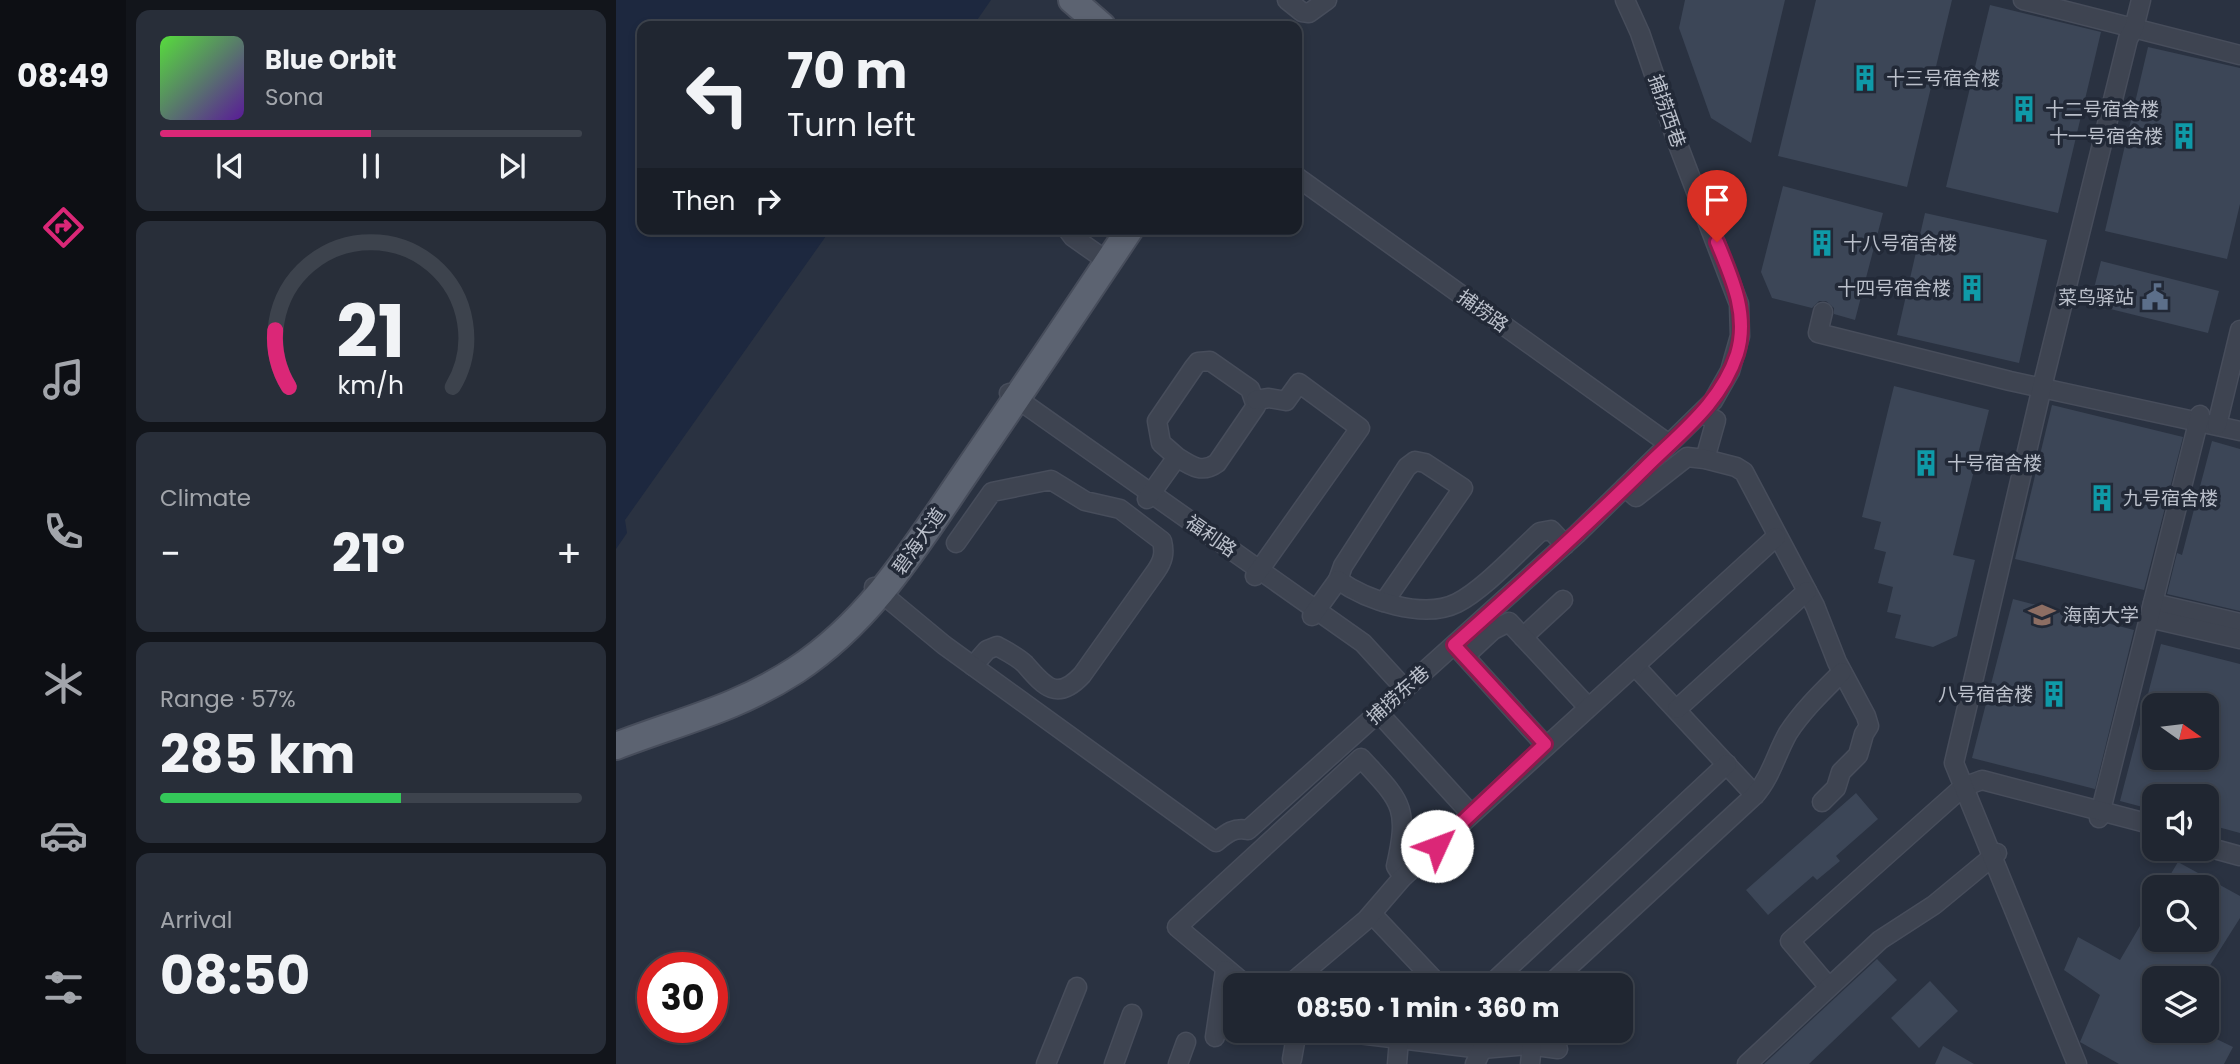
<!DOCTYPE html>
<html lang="en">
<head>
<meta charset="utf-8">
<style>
  body { margin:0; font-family:Poppins,"Noto Sans SC",sans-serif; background:#282e39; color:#f1f3f6; height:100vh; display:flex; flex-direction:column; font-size:26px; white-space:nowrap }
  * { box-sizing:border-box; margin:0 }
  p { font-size:23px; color:#a2a5ab }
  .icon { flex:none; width:38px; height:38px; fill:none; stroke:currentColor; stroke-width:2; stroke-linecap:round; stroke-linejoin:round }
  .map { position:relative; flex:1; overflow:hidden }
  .side { display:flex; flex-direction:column; gap:10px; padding:10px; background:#12151b; width:490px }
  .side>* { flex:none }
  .guide { position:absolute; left:21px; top:21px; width:665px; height:214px; border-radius:14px; box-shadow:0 4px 10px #0003,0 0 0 2px #3d434d; background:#202631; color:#f1f3f6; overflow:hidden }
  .needle { width:46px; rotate:104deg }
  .fabs { position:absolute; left:1526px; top:693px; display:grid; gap:14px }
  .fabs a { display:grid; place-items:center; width:77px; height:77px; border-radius:14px; background:#202631; box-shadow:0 4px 10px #0003,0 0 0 2px #3d434d; font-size:35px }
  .speed { position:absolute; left:21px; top:952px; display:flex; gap:14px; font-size:35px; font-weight:700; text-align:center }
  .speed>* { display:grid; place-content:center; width:91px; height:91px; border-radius:50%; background:#202631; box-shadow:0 4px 10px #0003,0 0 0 2px #3d434d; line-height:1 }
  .speed .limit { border:10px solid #d22; background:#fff; color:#111 }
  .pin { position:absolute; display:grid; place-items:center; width:60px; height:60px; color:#fff; margin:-72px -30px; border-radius:50% 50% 50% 0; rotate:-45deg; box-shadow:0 0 7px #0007 }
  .pin .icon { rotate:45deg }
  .me { position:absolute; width:77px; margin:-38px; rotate:47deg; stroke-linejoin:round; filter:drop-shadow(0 0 5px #0008) }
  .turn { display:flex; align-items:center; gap:24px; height:147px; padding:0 35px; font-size:32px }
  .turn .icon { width:91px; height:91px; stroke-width:2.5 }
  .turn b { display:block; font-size:49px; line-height:60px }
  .then { display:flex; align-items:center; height:66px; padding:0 35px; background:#0003; gap:14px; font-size:26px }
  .big { font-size:52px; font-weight:700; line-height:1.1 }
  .side .tile { flex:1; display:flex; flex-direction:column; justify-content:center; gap:10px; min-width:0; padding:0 24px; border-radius:14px; background:#282e39 }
  .side .dial { align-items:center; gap:0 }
  .dial svg { height:182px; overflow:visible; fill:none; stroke:#3d434d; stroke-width:7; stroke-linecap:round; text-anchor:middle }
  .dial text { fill:#f1f3f6; stroke:none }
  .song { display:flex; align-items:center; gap:21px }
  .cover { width:84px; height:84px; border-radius:10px; background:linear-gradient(135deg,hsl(110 70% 55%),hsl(270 70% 35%)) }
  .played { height:7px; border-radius:4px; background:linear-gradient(90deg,#db2777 50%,#3d434d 50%) }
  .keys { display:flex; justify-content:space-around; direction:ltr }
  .heat { display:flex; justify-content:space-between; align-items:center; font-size:38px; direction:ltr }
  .charge { height:10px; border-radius:5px; background:linear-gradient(90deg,#34c759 57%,#3d434d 0) }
  .trip { position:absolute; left:607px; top:973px; width:410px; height:70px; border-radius:14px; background:#202631; box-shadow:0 4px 10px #0003,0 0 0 2px #3d434d; font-weight:700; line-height:70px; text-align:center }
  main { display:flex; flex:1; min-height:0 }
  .menu { display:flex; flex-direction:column; width:126px; justify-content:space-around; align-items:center; background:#0d0f14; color:#a2a5ab }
  .menu .icon { width:49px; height:49px }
  .menu .on { color:#db2777 }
  .menu b { font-size:32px; color:#f1f3f6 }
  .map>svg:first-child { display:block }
</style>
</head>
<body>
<main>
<nav class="menu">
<b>08:49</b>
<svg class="icon on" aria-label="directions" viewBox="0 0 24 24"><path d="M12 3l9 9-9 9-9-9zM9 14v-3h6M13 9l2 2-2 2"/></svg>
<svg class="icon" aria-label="music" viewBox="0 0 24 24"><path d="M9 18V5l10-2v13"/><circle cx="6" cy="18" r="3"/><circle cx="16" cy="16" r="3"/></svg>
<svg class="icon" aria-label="phone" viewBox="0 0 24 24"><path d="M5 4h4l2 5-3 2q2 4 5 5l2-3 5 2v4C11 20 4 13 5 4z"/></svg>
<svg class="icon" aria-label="climate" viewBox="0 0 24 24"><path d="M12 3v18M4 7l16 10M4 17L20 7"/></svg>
<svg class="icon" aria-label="car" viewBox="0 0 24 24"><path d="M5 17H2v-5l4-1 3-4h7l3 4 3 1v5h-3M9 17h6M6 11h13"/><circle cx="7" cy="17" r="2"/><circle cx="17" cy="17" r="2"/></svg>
<svg class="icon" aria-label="filters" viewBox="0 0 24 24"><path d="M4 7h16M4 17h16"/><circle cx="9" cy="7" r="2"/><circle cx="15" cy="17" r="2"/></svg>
</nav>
<section class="side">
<div class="tile">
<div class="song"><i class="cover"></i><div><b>Blue Orbit</b><p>Sona</p></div></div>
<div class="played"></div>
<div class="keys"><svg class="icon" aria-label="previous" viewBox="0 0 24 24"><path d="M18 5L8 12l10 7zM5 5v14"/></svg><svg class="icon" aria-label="pause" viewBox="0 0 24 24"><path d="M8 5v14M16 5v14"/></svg><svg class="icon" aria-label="next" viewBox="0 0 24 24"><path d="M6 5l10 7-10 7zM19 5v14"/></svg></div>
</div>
<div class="tile dial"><svg viewBox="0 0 100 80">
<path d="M14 69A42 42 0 1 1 86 69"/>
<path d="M14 69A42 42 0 0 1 8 44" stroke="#db2777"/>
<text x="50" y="56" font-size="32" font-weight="700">21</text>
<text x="50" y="72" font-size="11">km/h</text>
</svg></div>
<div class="tile"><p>Climate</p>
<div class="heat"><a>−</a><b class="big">21°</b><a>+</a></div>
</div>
<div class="tile"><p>Range · 57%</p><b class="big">285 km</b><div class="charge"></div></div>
<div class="tile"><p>Arrival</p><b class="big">08:50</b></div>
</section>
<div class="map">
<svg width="1624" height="1064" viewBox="0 0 1624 1064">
  <rect width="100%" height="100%" fill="#2a3241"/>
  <path fill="#1d283f" d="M0,0H375L357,26H26V229H215L9,520L11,533L0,549Z"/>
  <g fill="#3c4657" fill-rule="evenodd">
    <path d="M1069,0H1169L1135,143L1095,118L1063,28Z"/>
    <path d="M1200,0H1336L1291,187L1162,156Z"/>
    <path d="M1374,5L1485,32L1442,213L1330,187Z"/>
    <path d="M1532,47L1624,68V204L1611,259L1489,231Z"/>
    <path d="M1167,186L1267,213L1239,320L1218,314V308L1210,301H1203L1196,308L1156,298L1145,272Z"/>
    <path d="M1309,213L1431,240L1403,363L1281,335Z"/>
    <path d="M1485,261L1603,291L1592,333L1474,304Z"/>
    <path d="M1278,386L1373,410L1337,555L1359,560L1341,636L1317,647L1279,638L1285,615L1271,612L1277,587L1262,583L1270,552L1258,549L1265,522L1246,517Z"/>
    <path d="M1436,405L1567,437L1528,590L1399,559Z"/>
    <path d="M1596,441L1624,449V611L1551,594L1561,553L1566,555Z"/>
    <path d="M1397,599L1518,630L1479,789L1356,758Z"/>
    <path d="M1545,644L1624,664V833L1591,824V796H1538V810L1504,801ZM1538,705H1591V758H1538Z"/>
    <path d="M1240,793L1262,819L1220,856L1224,861L1201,880L1197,876L1152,915L1130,890Z"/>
    <path d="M1562,862L1624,896V918L1586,978H1538V1031H1584L1617,1047L1608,1064H1503L1464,1042L1484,995L1448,970L1462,937L1504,960L1538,902V940H1591V887H1547Z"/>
    <path d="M1261,959L1281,980L1193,1064H1148Z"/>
    <path d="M1314,981L1342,1011L1303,1048L1275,1018Z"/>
    <path d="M1327,1046L1358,1064H1319Z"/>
  </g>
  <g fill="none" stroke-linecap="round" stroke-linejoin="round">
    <defs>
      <g id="minor">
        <path d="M671,0L686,12L693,13L711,0"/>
        <path d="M1407,0L1624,55"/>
        <path d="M681,177L1053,444"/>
        <path d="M451,229L457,237L484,256"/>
        <path d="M1207,312L1202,333L1394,381L1624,431"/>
        <path d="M393,393L747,643L789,689"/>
        <path d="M1085,414L1100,420L1089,459"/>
        <path d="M1601,425L1624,330"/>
        <path d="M1009,487L1020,497L1071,457L1089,459L1120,467L1128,472L1199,606L1221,662L1250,716L1253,726L1248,734L1242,755L1225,772L1220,788L1206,802"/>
        <path d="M531,499L561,457C575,466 586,474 601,463L640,406L634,389L594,361L582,362L578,367L541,421L545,443L561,457"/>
        <path d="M340,543L376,492L435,480L469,501L504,509L546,541C549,553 547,561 540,571L466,675C441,702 428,686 409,664C402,657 390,651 381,646L371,650L357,666"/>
        <path d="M639,576L744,428L683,383L670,401L653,398L640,400"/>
        <path d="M722,580L727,566L791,467L799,461L809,463L847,488L768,602"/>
        <path d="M258,587L328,645L600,842C611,833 618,827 632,830L961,534L1097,401L1114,371L1124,336L1123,304L1061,142L1024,33L1009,0"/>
        <path d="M1537,603L1624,623"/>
        <path d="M696,616L722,580C750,600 807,620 841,603C867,590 901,553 924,532L935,530L949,545"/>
        <path d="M1533,618L1624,639"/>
        <path d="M907,637L947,600"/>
        <path d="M843,650L929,745"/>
        <path d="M849,656L877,630L893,622L972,707"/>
        <path d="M1019,666L1139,795"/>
        <path d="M1061,709L1191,591"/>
        <path d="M762,712L855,814"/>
        <path d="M1483,818L1584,415"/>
        <path d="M1591,847L1624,856"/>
        <path d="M756,914L823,985"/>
        <path d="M630,985L561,927L745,758C784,801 794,805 780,866L787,877"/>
        <path d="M673,985L750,920L787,877L1160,537"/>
        <path d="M874,985L1111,764"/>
        <path d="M933,985L1139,795C1155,777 1160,754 1172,733C1187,710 1207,691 1226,672"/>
        <path d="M1213,987L1174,941L1347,787L1366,780L1538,825"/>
        <path d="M718,1031L866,1049L912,1045L942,1049"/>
        <path d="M599,1037L609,970"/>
        <path d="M676,1059L681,1031"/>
        <path d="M430,1064L461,987"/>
        <path d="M498,1064L516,1014"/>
        <path d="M562,1064L570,1042"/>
        <path d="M781,1064L783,1040"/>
        <path d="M859,1064L866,1049L882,1031"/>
        <path d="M914,1064L916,1045"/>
        <path d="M1131,1064L1264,940L1318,905L1381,853"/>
        <path d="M1461,1064L1338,763L1426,387L1512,39L1518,28L1525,0"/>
      </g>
      <g id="primary">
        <path d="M456,0L486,26"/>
        <path d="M0,746C65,721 120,709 180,670C256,620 301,544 351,471C406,391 460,310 514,229"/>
      </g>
    </defs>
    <use href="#minor" stroke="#474d5b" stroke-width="21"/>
    <use href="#primary" stroke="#474d5b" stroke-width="30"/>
    <use href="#minor" stroke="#3e4451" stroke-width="18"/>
    <use href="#primary" stroke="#5c6371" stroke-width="26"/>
  </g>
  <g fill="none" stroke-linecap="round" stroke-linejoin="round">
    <defs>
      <path id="route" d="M821,846L929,744L838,645C903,587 967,529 1029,468C1064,433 1105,403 1121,354C1133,315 1116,278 1101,242"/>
    </defs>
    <use href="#route" stroke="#8e194d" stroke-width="18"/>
    <use href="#route" stroke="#db2777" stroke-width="12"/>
  </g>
  <defs>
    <symbol id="building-bare" viewBox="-9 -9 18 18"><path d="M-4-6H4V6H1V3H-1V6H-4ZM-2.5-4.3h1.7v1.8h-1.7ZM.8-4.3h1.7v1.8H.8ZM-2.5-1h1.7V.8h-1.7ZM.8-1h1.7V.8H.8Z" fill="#0f9aa8" stroke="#222937" stroke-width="2.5" paint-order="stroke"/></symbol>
    <symbol id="civic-bare" viewBox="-9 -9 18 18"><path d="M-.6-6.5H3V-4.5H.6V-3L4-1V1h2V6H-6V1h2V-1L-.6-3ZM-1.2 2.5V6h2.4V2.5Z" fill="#5c6f8a" stroke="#222937" stroke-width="2.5" paint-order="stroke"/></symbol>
    <symbol id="university-bare" viewBox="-9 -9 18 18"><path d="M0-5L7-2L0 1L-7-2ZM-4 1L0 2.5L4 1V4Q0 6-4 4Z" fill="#8d6e63" stroke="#222937" stroke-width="2.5" paint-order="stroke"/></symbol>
  </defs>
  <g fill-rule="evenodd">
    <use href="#building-bare" x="1230" y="59" width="38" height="38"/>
    <use href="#building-bare" x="1389" y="90" width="38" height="38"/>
    <use href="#building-bare" x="1549" y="117" width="38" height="38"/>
    <use href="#building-bare" x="1187" y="224" width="38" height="38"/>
    <use href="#building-bare" x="1337" y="269" width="38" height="38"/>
    <use href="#civic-bare" x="1520" y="278" width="38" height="38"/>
    <use href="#building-bare" x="1291" y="444" width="38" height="38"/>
    <use href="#building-bare" x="1467" y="479" width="38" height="38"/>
    <use href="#university-bare" x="1407" y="596" width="38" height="38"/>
    <use href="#building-bare" x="1419" y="675" width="38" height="38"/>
  </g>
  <g text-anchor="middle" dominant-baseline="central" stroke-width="7" stroke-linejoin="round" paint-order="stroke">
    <g font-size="19" fill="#bbc0cb" stroke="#222937" text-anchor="start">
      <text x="1270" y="78">十三号宿舍楼</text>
      <text x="1429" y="109">十二号宿舍楼</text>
      <text x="1547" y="136" text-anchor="end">十一号宿舍楼</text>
      <text x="1227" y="243">十八号宿舍楼</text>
      <text x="1335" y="288" text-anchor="end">十四号宿舍楼</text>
      <text x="1518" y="297" text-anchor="end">菜鸟驿站</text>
      <text x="1331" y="463">十号宿舍楼</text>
      <text x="1507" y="498">九号宿舍楼</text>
      <text x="1447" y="615">海南大学</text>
      <text x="1417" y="694" text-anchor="end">八号宿舍楼</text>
    </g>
    <g font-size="19" fill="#bbc0cb" stroke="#222937">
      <text transform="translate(1051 111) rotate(71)">捕捞西巷</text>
      <text transform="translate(867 311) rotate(36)">捕捞路</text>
      <text transform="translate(595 536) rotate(35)">福利路</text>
      <text transform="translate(303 541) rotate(-55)">碧海大道</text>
      <text transform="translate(782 695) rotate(-42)">捕捞东巷</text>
    </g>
  </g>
</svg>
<div class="fabs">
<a><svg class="needle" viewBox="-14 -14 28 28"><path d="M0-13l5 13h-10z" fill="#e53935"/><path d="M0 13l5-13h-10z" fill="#a2a5ab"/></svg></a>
<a><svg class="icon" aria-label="sound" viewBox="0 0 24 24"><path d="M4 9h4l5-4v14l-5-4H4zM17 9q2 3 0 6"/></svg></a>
<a><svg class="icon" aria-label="search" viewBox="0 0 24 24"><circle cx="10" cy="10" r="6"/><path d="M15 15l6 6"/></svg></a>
<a><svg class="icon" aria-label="layers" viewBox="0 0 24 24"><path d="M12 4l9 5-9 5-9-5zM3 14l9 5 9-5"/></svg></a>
</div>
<div class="speed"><div class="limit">30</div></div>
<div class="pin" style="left:1101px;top:242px;background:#d93025"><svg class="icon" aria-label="arrive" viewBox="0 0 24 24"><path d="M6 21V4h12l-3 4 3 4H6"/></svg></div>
<svg class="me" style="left:821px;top:846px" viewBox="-20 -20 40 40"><circle r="19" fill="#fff"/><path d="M0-13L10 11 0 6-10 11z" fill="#db2777"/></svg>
<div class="trip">08:50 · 1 min · 360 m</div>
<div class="guide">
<div class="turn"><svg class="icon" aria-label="left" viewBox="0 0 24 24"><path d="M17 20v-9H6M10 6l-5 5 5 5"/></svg><div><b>70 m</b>Turn left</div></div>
<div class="then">Then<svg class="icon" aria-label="right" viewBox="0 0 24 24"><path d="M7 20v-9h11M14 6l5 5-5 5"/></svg></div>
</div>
</div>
</main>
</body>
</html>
